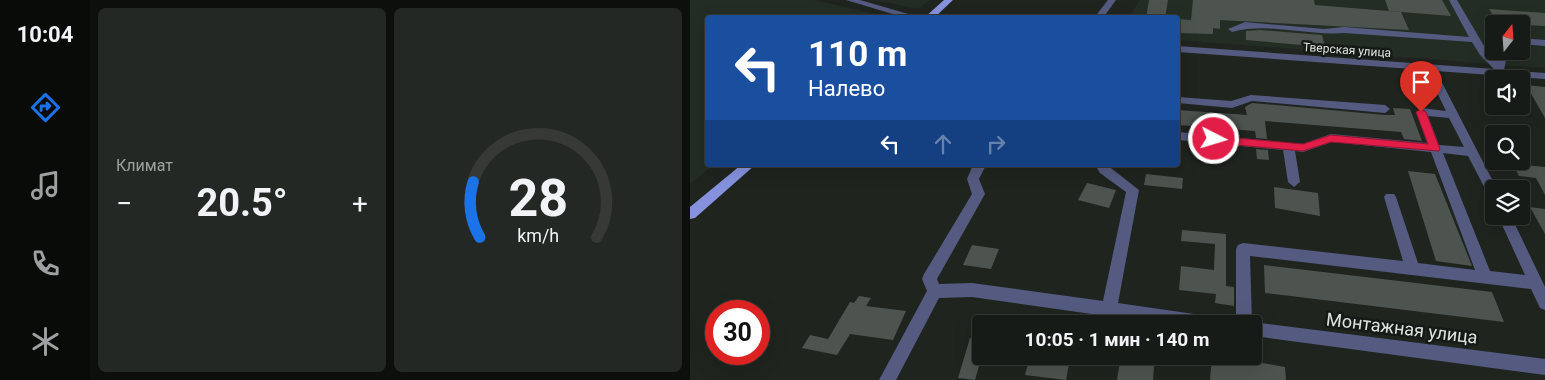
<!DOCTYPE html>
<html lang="ru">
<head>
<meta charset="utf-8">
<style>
  body { margin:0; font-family:Roboto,sans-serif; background:#242824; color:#f1f3f6; height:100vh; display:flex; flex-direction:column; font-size:19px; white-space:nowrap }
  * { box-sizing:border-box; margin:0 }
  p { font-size:16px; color:#9ea1a1 }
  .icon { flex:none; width:28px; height:28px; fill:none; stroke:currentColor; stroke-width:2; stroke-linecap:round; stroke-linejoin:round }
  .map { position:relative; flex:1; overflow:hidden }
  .panel { display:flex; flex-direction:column; gap:8px; padding:8px; background:#0d0f0d; width:600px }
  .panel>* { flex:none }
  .guide { position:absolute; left:15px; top:15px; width:475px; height:152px; border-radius:5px; box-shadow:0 5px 20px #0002,0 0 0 1px #363936; background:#1a4fa0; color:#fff; overflow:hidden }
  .needle { width:32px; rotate:17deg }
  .fabs { position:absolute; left:795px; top:15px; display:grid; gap:10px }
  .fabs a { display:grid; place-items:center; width:45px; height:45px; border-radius:5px; background:#171b17; box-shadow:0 5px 20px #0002,0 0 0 1px #363936; font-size:25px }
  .speed { position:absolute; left:15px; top:300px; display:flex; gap:10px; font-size:25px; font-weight:700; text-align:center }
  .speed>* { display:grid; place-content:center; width:65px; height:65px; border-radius:50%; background:#171b17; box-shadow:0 5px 20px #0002,0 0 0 1px #363936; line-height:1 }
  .speed .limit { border:8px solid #d22; background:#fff; color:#111 }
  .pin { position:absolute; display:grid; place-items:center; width:42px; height:42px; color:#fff; margin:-51px -21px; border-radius:50% 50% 50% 0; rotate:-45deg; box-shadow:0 0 5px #0007 }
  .pin .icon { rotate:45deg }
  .me { position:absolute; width:55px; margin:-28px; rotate:95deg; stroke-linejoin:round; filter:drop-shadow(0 0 4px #0008) }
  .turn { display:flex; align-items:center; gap:18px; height:105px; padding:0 20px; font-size:22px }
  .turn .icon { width:65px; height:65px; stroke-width:2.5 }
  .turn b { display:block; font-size:35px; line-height:42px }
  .lanes { display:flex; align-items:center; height:48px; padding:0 20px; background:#0003; justify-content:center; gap:25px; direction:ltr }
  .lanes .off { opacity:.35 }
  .big { font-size:38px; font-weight:700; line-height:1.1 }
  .panel .card { flex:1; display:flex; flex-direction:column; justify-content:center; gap:8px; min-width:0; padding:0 18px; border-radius:8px; background:#242824 }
  .panel .dial { align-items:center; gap:0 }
  .dial svg { height:130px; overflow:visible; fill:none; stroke:#363936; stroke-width:7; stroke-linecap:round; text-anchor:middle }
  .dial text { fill:#f1f3f6; stroke:none }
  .heat { display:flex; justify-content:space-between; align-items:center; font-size:28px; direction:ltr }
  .panel .tiles { flex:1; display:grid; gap:8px; grid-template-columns:repeat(2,1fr) }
  .trip { position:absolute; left:282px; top:315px; width:290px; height:50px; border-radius:5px; background:#171b17; box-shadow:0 5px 20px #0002,0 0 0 1px #363936; font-weight:700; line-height:50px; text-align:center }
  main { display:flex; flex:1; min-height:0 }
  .dock { display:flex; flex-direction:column; width:90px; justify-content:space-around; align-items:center; background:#090b09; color:#9ea1a1 }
  .dock .icon { width:35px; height:35px }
  .dock .selected { color:#1a73e8 }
  .dock b { font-size:22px; color:#f1f3f6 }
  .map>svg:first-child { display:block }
</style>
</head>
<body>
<main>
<nav class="dock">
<b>10:04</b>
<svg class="icon selected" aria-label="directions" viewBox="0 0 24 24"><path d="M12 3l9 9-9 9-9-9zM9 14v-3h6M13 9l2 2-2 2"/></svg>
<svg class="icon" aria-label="music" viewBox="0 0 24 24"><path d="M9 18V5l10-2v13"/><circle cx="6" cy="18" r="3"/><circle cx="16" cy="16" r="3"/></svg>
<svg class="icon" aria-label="phone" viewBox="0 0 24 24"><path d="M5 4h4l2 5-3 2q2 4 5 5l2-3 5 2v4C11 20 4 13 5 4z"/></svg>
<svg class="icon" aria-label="climate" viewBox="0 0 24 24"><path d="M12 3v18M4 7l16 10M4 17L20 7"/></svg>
</nav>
<section class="panel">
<div class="tiles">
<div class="card"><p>Климат</p>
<div class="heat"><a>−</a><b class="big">20.5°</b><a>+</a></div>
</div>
<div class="card dial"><svg viewBox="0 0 100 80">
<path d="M14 69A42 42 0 1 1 86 69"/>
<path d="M14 69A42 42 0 0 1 10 35" stroke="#1a73e8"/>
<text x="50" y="56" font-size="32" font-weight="700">28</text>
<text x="50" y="72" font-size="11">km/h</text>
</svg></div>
</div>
</section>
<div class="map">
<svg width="855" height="380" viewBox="0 0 855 380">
  <rect width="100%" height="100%" fill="#1f241f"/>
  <g fill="#232d24" fill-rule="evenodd">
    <path d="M0,0H124L198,17L18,18V165H24L0,184Z"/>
    <path d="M185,0H240L228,9Z"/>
    <path d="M450,0H855V68L488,40V18H438ZM804,24H831V51H804Z"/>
  </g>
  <g fill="#4d534e">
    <path d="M459,0H478L475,18H456Z"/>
    <path d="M503,0H624L625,5L711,12L719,30L530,20V29L523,28V34L488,33V19L501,20Z"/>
    <path d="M695,0H752L761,16L699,11Z"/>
    <path d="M799,9L855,13V26L809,24Z"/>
    <path d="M570,30L632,35L635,47L556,40V31Z"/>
    <path d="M836,85L855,87V118Z"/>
    <path d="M562,103L695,115H705L703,108L720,109L732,141L714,139L711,132L575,121L577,139L566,138L565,131L488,125V110L557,115L555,107Z"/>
    <path d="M566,149L578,150L579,160L567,159Z"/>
    <path d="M823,164L855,167V195L846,178L829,176Z"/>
    <path d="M718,171L745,174L782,266L746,261Z"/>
    <path d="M456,174L493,178L492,189L454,185Z"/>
    <path d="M397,183L426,190L419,208L388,200Z"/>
    <path d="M584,187L628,193L630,216L585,208Z"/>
    <path d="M840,207L855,209V234Z"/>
    <path d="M492,230L536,234V286L544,287V306L525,303L526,294L489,290L491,266L524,270L525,244L491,241Z"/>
    <path d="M282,245L309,249L301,269L273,265Z"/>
    <path d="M574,265L802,292L814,322L575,293Z"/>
    <path d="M169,296L181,298L176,306L216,311L203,340L160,334L147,355L112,348L120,335L138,339L160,302L164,303Z"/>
    <path d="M280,338L291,339V359L285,380L268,378Z"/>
    <path d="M340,356L380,359L376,380L335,375Z"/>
    <path d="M522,356H556V360L595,367L596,380H520Z"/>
    <path d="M430,361L464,366L463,380H427Z"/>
  </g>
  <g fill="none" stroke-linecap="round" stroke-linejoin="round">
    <g fill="#555b80" fill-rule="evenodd">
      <path d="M156,0H170L232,18H216Z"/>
      <path d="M418,0H426L413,18H404Z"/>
      <path d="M759,0H767L797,51L806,59L808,51H818L814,70L855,73V79L746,71L807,189H804V200L800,198L778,156L753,153L800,271L835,275L808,216H821L855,287V310L850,308L841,289L560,256L562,322L855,359V375L564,336V324H546V249L548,245L553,243L713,261L694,197L696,194H704L706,197L728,263L785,270L741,152L642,142L613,152L605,151L610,182L604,187L598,182L593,150L488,140V132L612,144L641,134L737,143L726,112L731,108L756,111L736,70L488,52V46L804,69L790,55L782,42L654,33C617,36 578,22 542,32L538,29L555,22L634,29L654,27L779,37ZM738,116L759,118L774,147L749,145Z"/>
      <path d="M831,38L855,40V46L831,44Z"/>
      <path d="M561,95L695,105L700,109L695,113L562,101L542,108L488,103V97L541,101Z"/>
      <path d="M283,165H296L289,179L295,194L247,279L249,284L282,283L413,301L436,192L410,173L405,165H417L449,190L428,303L525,317L530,319L533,324H472L282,297L249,298L206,380H189L237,291L232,279L234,274L282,194L277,179Z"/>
    </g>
    <g fill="#8792de" fill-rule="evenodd">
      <path d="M254,0H263L244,18H234Z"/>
      <path d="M51,165H65L5,218L0,219V207Z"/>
    </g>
  </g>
  <path fill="#e11d48" stroke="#92132f" d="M731,109L736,112L750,149L749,151L641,142L613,151L524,143L519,139L524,136L613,144L641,135L738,144L726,112Z"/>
  <g text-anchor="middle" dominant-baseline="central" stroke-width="5" stroke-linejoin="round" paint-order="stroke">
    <g font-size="12" fill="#dee2de" stroke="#151a16">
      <text transform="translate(657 50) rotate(4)">Тверская улица</text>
    </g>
    <g font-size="18" fill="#dee2de" stroke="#151a16">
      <text transform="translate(712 328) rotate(7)">Монтажная улица</text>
    </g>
  </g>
</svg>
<div class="fabs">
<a><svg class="needle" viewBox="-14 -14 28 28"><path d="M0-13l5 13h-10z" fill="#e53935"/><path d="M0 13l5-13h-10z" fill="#9ea1a1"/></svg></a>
<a><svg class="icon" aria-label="sound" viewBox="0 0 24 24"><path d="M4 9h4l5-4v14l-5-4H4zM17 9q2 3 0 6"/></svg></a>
<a><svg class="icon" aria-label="search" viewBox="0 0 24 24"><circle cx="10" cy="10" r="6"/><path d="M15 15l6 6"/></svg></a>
<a><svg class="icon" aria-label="layers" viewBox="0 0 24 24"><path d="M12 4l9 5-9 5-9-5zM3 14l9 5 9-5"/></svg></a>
</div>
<div class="speed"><div class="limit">30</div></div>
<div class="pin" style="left:731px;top:112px;background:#d93025"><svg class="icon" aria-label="arrive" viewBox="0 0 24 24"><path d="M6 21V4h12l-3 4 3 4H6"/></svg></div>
<svg class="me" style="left:524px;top:139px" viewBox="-20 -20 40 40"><circle r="17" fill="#e11d48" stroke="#fff" stroke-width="3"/><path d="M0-11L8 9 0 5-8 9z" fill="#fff"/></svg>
<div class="trip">10:05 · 1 мин · 140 m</div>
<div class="guide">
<div class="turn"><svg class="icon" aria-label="left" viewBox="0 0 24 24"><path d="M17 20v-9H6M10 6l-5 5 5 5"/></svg><div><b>110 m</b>Налево</div></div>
<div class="lanes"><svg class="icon" aria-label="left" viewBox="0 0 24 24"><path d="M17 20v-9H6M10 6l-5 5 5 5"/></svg><svg class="icon off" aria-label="ahead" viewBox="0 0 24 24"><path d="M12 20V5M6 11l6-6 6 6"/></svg><svg class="icon off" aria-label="right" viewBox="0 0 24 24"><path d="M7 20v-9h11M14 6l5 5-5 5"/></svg></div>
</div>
</div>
</main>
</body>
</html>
